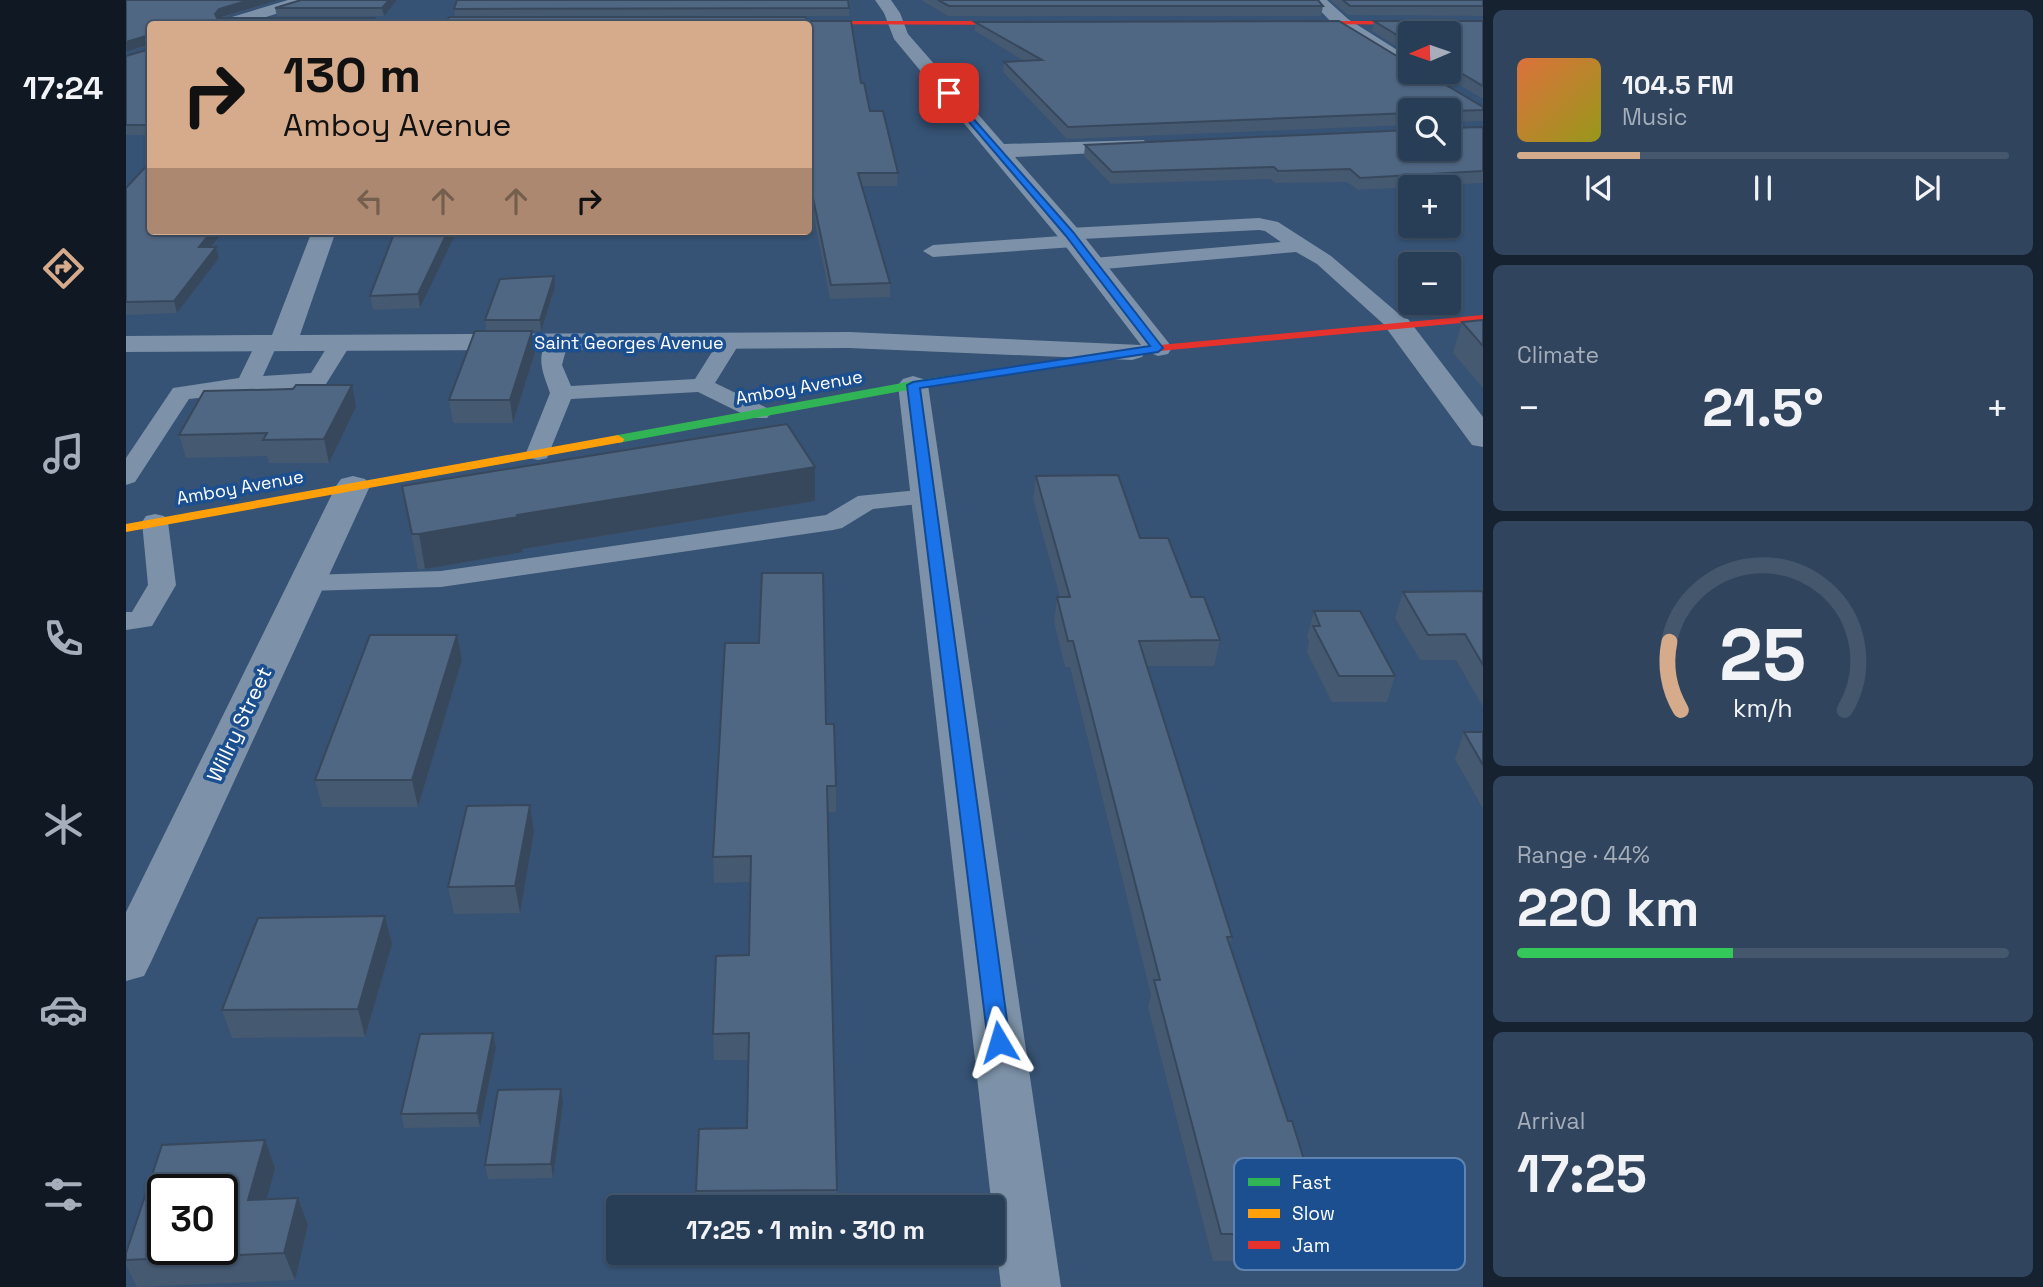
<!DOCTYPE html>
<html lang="en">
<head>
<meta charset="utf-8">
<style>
  body { margin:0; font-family:"Space Grotesk",sans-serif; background:#30455d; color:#f1f3f6; height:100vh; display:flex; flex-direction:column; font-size:26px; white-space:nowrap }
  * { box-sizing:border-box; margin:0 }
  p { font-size:23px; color:#a5aeba }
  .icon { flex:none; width:38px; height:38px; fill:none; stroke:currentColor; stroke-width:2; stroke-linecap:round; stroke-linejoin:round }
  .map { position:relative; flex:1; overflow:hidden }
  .sheet { display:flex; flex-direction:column; gap:10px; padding:10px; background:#162230; width:560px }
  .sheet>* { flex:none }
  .top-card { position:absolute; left:21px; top:21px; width:665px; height:214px; border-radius:7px; box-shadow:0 2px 5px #0004,0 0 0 2px #44576d; background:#d6ab8b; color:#111; overflow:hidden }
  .needle { width:46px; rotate:268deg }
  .controls { position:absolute; left:1272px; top:21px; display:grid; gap:14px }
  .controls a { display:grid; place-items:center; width:63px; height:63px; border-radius:7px; background:#283e57; box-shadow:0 2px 5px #0004,0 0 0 2px #44576d; font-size:35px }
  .speed { position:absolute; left:21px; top:1174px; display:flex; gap:14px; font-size:35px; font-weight:700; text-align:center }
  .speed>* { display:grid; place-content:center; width:91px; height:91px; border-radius:50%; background:#283e57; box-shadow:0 2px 5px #0004,0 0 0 2px #44576d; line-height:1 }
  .speed .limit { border:4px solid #111; border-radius:10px; background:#fff; color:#111 }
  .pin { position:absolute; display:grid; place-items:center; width:60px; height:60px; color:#fff; margin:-30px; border-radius:14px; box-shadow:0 4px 10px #0006 }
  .me { position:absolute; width:77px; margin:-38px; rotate:353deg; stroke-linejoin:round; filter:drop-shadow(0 0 5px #0008) }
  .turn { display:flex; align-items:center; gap:24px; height:147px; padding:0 21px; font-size:32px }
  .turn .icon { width:91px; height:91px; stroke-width:2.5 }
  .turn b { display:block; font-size:49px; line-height:60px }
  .lanes { display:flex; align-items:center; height:66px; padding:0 21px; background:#0003; justify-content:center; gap:35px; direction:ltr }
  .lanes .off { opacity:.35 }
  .big { font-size:52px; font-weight:600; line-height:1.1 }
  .sheet .card { flex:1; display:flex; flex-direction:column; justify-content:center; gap:10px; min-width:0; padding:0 24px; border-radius:10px; background:#30455d }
  .sheet .dial { align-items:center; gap:0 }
  .dial svg { height:182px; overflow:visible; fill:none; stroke:#44576d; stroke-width:7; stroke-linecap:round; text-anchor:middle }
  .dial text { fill:#f1f3f6; stroke:none }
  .song { display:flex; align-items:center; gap:21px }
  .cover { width:84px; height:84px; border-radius:10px; background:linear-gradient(135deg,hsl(20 70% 55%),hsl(60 70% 35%)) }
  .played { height:7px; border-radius:4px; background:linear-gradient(90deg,#d6ab8b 25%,#44576d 25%) }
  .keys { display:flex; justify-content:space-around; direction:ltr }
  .heat { display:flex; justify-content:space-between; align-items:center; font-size:38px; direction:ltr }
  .charge { height:10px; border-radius:5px; background:linear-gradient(90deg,#34c759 44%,#44576d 0) }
  .trip { position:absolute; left:480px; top:1195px; width:399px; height:70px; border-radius:7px; background:#283e57; box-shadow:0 2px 5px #0004,0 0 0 2px #44576d; font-weight:600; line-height:70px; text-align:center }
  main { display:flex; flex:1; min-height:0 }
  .menu { display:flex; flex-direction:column; width:126px; justify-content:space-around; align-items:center; background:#101923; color:#a5aeba }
  .menu .icon { width:49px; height:49px }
  .menu .current { color:#d6ab8b }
  .menu b { font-size:32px; color:#f1f3f6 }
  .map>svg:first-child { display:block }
</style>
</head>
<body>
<main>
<nav class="menu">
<b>17:24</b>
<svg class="icon current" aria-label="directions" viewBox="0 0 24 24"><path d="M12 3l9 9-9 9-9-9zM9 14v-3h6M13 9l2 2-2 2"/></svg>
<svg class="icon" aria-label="music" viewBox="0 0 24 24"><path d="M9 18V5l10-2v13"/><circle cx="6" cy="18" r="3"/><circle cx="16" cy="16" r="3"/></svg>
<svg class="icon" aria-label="phone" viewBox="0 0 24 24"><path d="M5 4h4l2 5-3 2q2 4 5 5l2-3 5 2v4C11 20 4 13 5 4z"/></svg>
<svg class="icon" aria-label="climate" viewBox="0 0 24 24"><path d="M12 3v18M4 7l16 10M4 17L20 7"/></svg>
<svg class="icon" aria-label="car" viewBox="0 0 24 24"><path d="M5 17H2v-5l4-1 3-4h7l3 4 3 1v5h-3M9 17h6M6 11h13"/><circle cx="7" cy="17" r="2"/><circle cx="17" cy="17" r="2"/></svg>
<svg class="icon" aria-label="filters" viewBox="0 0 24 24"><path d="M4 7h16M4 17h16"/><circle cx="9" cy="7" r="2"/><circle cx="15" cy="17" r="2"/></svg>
</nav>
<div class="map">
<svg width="1357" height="1287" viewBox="0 0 1357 1287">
  <rect width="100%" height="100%" fill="#365274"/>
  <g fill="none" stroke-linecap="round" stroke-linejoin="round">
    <g fill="#7d92a8" fill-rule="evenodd">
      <path d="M1133,218L1152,222L1205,256L1280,320L1283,325L1280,330H1264L1191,264L1170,252L967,270L957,264L967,258L1155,242L1139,231L1133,230L956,239L955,245L948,247L807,257L797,251L807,245L935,236L936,230L943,228Z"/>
      <path d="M431,335L439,337L442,342L436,365L445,386L569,379L596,336H612L615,341L589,383L641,408L645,413L641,418H625L572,392L445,399L421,458L412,460L403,458L400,453L424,393C417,372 409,358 423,337Z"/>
      <path d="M141,336L149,338L152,343L137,376L185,373L206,339H222L225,344L200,384L63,399L9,482L0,485V458L47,388L113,378L130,343L133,338Z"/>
      <path d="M802,489L811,492L815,497L811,502L747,509L716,528L707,530L315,587L181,591L171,589L167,583L171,577L181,575L315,571L700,515L732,496Z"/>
      <path d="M29,514L38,516L42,522L50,585L26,626L0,630V612H6L22,585L16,522L20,516Z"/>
    </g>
    <g fill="#7d92a8" fill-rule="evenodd">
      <path d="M162,0H187L185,3L118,24H93L96,20Z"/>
      <path d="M749,0H765L774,13L782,34L878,144L1018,140L1021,145L1018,150L1010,151L889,157L952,229L1042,342L1046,348L1042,354L1032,356L1020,351L1016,357L1006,360L723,348L0,352V336L146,335L186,231H210L174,335L723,332L1015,345L934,239L768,39L758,13Z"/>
      <path d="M1184,0H1201L1222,19L1284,58V71L1277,70L1210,27Z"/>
      <path d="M1272,317L1282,319L1357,417V447L1346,445L1258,325L1262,319Z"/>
      <path d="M787,376L797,379L802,385L935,1287H875L772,385L777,379Z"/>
      <path d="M227,476L239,479L244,486L25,962L18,976L0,981V912L210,486L215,479Z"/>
    </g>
    <path fill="#30b455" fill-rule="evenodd" d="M1023,346L1029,349L1027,351L787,389L492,443L486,439L492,435L787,381Z"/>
    <g fill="#ff9f0a" fill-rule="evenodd">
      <path d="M197,22H371L374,24H194Z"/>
      <path d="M492,435L498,439L497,442L0,532V524Z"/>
    </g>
    <g fill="#e5322d" fill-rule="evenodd">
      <path d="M673,21H900L903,23L900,25L671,24Z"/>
      <path d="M1167,21H1357V25L1165,24Z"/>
      <path d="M1357,315V321L1023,352L1017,349L1023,346Z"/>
    </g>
  </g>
  <g fill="#455971">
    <path d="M0,0H153L95,18H248L249,24H24V135H0V56L24,49V45L0,52Z"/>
    <path d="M271,0L258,16H151L149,8Z"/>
    <path d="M724,0V7H723V16H329L328,9Z"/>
    <path d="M795,0H1192L1197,6L1195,16H822Z"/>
    <path d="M1204,0H1357V16L1222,15Z"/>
    <path d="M682,21L735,83L744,111L772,173L771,186H736L764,283V297L704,299L682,187Z"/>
    <path d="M1248,21H1357V99L1312,72H1323V33H1284V55L1246,31Z"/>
    <path d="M849,22L1357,107V121L1323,122V126L1326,128L1357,127V183L1232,190L1221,182L1149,183L1145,179L985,184L958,156L959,145L1323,149L1284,110V125L941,139L877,72L878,62L898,61L849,31Z"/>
    <path d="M0,188L24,231H98L86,247H90L93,258L51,313L0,315Z"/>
    <path d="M269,231H331L294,308L247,310L244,296Z"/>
    <path d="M428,276L429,287L415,331H406L409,352L387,423H327L323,400L360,331L359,320Z"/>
    <path d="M1357,320V388L1327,353L1336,322Z"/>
    <path d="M230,407L203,463H143L141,456L60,458L53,435Z"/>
    <path d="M689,467V501L396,549L397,552L299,569H292L276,486Z"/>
    <path d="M910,476L1014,538L1065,597L1094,640L1088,666H1021L1106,937L1104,946L1162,1121L1201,1234L1191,1261H1087L1022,1007L1025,995L944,667H939L928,622L931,597H934L907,499Z"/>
    <path d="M1357,591V707L1330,660H1294L1269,618L1277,592Z"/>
    <path d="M1188,611L1269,676L1261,702H1206L1181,652L1183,641L1181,637Z"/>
    <path d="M336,660L292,807H196L189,780Z"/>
    <path d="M700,724L710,786V812H702L711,1208H571L570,1191L621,1128L623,1060H588L587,1034L623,955L625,882L588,883L587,857Z"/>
    <path d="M1338,732H1357V809L1329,759Z"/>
    <path d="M404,805L408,832L394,913L328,914L322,887Z"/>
    <path d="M259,916L266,944L239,1037L106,1038L96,1010Z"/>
    <path d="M367,1033L370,1048L354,1127L278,1128L275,1114Z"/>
    <path d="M435,1089L437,1103L427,1178L362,1179L359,1165Z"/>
    <path d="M139,1140L149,1168L140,1200L172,1198L182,1225L169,1280L11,1287L0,1265V1253Z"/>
  </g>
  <g fill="#38485c">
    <path d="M123,0H153L95,17L91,22L89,14L93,9Z"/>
    <path d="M263,0H271L258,16L256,8Z"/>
    <path d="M248,18L249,24H243Z"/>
    <path d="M23,35L24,44L0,52V42Z"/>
    <path d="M86,231H98L76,258L73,247Z"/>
    <path d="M322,231H331L294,308L292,294Z"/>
    <path d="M90,247L93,258L51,313L48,301Z"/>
    <path d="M428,276L429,287L415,331L414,320Z"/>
    <path d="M406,331L409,352L387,423L384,400Z"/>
    <path d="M226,385L230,407L203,463L198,439Z"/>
    <path d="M689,467V501L396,549L397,552L299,569L293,534L391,515Z"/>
    <path d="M331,635L336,660L292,807L286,780Z"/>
    <path d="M404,805L408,832L394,913L389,886Z"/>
    <path d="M259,916L266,944L239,1037L232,1009Z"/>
    <path d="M367,1033L370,1048L354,1127L351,1113Z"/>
    <path d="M435,1089L437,1103L427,1178L425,1164Z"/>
    <path d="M139,1140L149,1168L133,1228L122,1200Z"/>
    <path d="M172,1198L182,1225L169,1280L158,1253Z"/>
  </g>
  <g fill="#506783" stroke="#38485c" stroke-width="2" fill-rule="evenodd">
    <path d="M0,0H123L93,9L89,14L91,18H248L243,24H24V125H0V56L24,49L23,35L0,42Z"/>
    <path d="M175,0H263L256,8H149Z"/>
    <path d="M331,0H722L723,8L328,9Z"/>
    <path d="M812,0H1192L1197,6H823Z"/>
    <path d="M1217,0H1357V6H1224Z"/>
    <path d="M323,17H679L682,21H725L735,83H738L744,111H757L772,173H732L764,283L705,285L682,174V24H320Z"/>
    <path d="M1213,21L1284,64V72H1298L1357,107V110L1326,111L1323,114V126L1326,128L1357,127V171L1234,178L1224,169L1152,171L1148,167L986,172L959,145L1284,130V149H1323V110H1284V113L942,127L878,62L916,60L849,22Z"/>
    <path d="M1248,21H1357V86L1323,66V33H1284V43Z"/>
    <path d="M24,162V231H86L73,247H90L48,301L0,302V188Z"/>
    <path d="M269,231H322L292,294L244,296Z"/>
    <path d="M428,276L414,320H359L374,279Z"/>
    <path d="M1357,320V346L1336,322Z"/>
    <path d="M349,331H406L384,400H323Z"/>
    <path d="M170,385H226L198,439L137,440L141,433L53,435L78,391L167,389Z"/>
    <path d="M661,424L689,467L391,515L392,517L293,534H286L276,486Z"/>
    <path d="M992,475L1014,538H1042L1065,597H1078L1094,640L1013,641L1106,937H1101L1162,1121H1166L1201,1234H1095L1028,980H1034L947,641H942L931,597H944L910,476Z"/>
    <path d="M636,573H697L700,724H708L710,786H701L711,1190L570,1191L573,1129L621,1128L623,1033L587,1034L590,956L623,955L625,856L587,857L599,643H633Z"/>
    <path d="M1357,591V665L1339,634L1302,635L1277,592Z"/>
    <path d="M1188,611H1234L1269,676H1213L1187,626H1194Z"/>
    <path d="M244,635H331L286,780H189Z"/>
    <path d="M1338,732H1357V765Z"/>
    <path d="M404,805L389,886L322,887L341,806Z"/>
    <path d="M259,916L232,1009L96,1010L132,918Z"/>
    <path d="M367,1033L351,1113L275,1114L294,1034Z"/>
    <path d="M435,1089L425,1164L359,1165L372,1090Z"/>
    <path d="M139,1140L122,1200L172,1198L158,1253L0,1260V1253L36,1145ZM37,1190H96V1250H37Z"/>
  </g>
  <path fill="#1a73e8" stroke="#114b97" stroke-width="2" d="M823,91L947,232L1037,348L1032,352L794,388L884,1042L880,1048L873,1051L865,1048L862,1042L781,385L787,382L1024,346L940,236L820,95Z"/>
  <g text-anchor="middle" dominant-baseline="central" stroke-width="7" stroke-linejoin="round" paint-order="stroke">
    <g font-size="18" fill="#fff" stroke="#1b4f8f">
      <text x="503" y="342">Saint Georges Avenue</text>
      <text transform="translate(673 387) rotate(-10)">Amboy Avenue</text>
      <text transform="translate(114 487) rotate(-10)">Amboy Avenue</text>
    </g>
    <g font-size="21" fill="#fff" stroke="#1b4f8f">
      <text transform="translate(113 724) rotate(-65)">Willry Street</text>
    </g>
  </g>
  <rect x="1108" y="1158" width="231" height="112" rx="10" fill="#1b4f8f" stroke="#5f84b1" stroke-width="2"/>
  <rect x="1122" y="1178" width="32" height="8" fill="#30b455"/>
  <rect x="1122" y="1209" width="32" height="9" fill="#ff9f0a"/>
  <rect x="1122" y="1241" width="32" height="8" fill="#e5322d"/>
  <g font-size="19" fill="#fff">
    <text x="1166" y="1189">Fast</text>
    <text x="1166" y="1220">Slow</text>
    <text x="1166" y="1252">Jam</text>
  </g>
</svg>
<div class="controls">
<a><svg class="needle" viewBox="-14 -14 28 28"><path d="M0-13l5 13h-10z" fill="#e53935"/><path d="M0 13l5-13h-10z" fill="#a5aeba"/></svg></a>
<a><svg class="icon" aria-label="search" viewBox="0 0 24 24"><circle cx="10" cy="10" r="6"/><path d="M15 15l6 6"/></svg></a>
<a>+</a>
<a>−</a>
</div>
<div class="speed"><div class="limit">30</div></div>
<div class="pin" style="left:823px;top:93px;background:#d93025"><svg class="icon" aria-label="arrive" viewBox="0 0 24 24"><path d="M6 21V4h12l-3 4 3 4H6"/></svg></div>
<svg class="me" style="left:873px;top:1042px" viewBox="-20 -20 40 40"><path d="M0-17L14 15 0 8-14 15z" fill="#1a73e8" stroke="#fff" stroke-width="4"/></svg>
<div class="trip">17:25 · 1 min · 310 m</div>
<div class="top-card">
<div class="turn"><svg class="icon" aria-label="right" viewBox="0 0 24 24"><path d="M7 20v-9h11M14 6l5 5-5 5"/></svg><div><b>130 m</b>Amboy Avenue</div></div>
<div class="lanes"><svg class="icon off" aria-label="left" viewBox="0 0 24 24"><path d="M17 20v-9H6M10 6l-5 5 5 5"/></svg><svg class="icon off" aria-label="ahead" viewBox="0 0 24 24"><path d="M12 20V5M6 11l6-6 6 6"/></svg><svg class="icon off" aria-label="ahead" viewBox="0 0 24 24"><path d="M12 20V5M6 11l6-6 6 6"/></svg><svg class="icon" aria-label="right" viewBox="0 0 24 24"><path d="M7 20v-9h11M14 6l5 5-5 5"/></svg></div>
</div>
</div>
<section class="sheet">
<div class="card">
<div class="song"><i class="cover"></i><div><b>104.5 FM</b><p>Music</p></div></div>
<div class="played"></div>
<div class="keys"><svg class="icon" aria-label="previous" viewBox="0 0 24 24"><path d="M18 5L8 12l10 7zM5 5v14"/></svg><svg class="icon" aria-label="pause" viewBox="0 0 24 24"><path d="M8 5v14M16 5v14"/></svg><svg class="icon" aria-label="next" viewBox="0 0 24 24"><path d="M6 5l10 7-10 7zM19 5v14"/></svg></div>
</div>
<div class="card"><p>Climate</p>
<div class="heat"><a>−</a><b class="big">21.5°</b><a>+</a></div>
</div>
<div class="card dial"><svg viewBox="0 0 100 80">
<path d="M14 69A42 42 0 1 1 86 69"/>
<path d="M14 69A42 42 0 0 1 9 39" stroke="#d6ab8b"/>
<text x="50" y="56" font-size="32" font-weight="700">25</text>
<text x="50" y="72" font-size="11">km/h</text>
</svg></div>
<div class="card"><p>Range · 44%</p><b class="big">220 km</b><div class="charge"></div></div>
<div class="card"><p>Arrival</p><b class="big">17:25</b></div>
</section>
</main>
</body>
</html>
